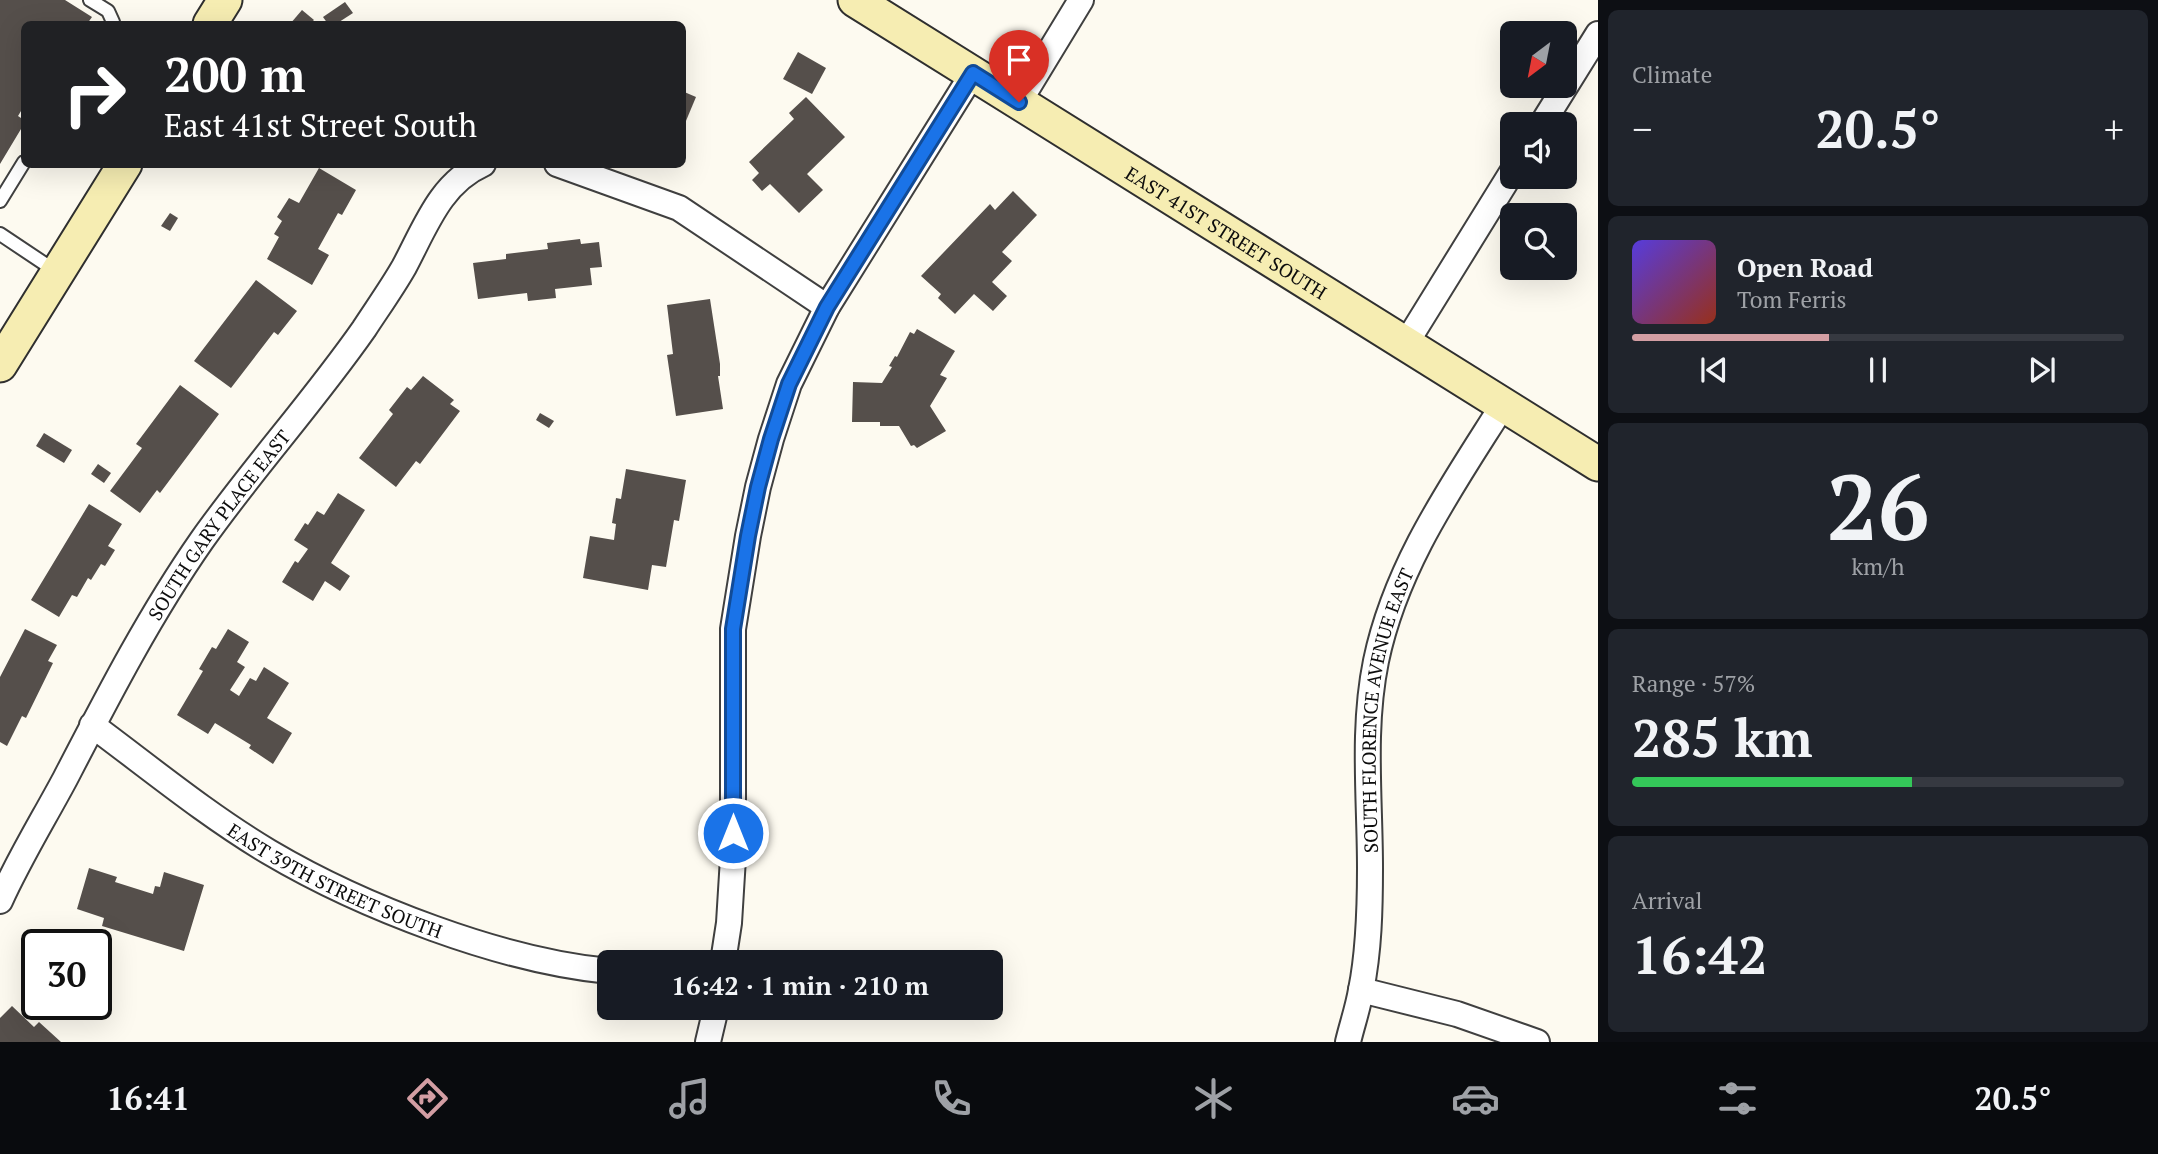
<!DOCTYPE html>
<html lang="en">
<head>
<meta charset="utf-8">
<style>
  body { margin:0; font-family:"PT Serif",serif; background:#20242c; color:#f1f3f6; height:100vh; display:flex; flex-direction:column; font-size:26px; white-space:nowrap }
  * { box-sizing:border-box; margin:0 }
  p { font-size:23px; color:#9ea1a6 }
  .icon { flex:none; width:38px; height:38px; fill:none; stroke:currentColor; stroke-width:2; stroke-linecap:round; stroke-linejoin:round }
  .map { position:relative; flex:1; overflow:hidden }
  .drawer { display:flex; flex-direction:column; gap:10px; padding:10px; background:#0d0f14; width:560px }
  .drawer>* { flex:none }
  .banner { position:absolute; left:21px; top:21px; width:665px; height:147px; border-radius:10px; box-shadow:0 7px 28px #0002; background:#202124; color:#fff; overflow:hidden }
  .needle { width:46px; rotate:212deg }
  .tools { position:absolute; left:1500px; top:21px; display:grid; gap:14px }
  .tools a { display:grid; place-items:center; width:77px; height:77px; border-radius:10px; background:#171b24; box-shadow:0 7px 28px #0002; font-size:35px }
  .speed { position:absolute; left:21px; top:929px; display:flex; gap:14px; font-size:35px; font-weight:700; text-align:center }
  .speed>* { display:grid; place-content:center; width:91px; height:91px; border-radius:50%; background:#171b24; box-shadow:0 7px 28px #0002; line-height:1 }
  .speed .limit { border:4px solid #111; border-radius:10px; background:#fff; color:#111 }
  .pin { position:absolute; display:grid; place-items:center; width:60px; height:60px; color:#fff; margin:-72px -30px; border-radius:50% 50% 50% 0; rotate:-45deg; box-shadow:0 0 7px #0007 }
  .pin .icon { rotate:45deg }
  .me { position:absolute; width:77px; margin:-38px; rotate:0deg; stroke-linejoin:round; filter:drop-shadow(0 0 5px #0008) }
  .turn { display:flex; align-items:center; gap:24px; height:147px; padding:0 28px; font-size:32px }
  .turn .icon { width:91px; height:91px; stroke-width:2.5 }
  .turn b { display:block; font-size:49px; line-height:60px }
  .big { font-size:52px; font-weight:700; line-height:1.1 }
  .drawer .tile { flex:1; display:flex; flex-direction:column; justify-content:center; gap:10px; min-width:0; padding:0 24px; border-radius:10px; background:#20242c }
  .drawer .dial { align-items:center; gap:0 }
  .dial b { font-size:91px; line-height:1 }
  .song { display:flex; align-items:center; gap:21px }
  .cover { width:84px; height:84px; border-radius:10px; background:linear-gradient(135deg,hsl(250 70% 55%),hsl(10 70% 35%)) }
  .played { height:7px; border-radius:4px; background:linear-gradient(90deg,#d39ea3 40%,#363941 40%) }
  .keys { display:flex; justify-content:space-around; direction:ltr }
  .heat { display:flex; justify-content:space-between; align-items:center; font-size:38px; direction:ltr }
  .charge { height:10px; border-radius:5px; background:linear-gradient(90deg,#34c759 57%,#363941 0) }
  .trip { position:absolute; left:597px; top:950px; width:406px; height:70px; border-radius:10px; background:#171b24; box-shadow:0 7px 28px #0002; font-weight:700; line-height:70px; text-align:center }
  .menu { display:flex; height:112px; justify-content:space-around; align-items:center; background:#090b0e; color:#9ea1a6 }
  .menu .icon { width:49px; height:49px }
  .menu .current { color:#d39ea3 }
  .menu b { font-size:32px; color:#f1f3f6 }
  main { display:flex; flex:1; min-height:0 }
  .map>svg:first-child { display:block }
</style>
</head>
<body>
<main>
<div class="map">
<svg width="1598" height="1042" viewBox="0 0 1598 1042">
  <rect width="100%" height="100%" fill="#fdfaf0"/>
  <g fill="#554f4b">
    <path d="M0,0H65L92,17L87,24H24V106L18,116L24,120V124L0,164Z"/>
    <path d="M345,2L353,13L336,24H328L323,17Z"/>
    <path d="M302,10L314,20L310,24H290Z"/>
    <path d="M798,52L826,68L812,94L783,79Z"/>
    <path d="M682,91L696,97L683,128H682Z"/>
    <path d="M806,97L845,137L807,174L823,190L799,213L770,184L762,191L752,180L759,173L749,162L794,119L789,113Z"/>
    <path d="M319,168L356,190L342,215L338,213L318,249L329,255L312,285L267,259L279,237L274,234L282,221L277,217L289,198L299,203Z"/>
    <path d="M1013,191L1037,215L1002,252L1012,261L992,282L1007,296L993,311L974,294L955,314L938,298L941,294L921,276L990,204L995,210Z"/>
    <path d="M170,213L178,218L170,231L161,226Z"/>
    <path d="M580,239L581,244L599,242L602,267L590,268L592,285L555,289L556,298L528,301L527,293L478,299L473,263L506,259V254L548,249L547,243Z"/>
    <path d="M256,280L297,311L278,335L274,332L231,388L194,361Z"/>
    <path d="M710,299L720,364V376H718L723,409L676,416L667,355L673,354L667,305Z"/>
    <path d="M917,329L955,351L940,375L947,378L930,406L946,431L917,448L914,445L911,446L899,426H880V422H852L853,382L882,383L892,367L889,366L895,356L897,357L910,332L914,334Z"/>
    <path d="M423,376L454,400L450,404L460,411L420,464L416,461L396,487L359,458L393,414L389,410L407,387L411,390Z"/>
    <path d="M180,385L219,414L160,493L157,490L140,513L110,491L142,448L136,444Z"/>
    <path d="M540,413L554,421L549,428L536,420Z"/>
    <path d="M44,433L72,450L64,463L36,446Z"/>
    <path d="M98,464L111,473L104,483L91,474Z"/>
    <path d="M626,469L686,480L679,521L674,520L666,567L652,565L648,590L583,578L590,536L614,540L616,524L612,523L616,498L621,499Z"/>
    <path d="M338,493L365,510L331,563L350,576L340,591L325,581L313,601L282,582L295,561L298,563L308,549L294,540L305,523L308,525L317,511L324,515Z"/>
    <path d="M89,504L122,524L108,546L115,550L105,566L101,564L91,580L88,578L77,597L72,595L59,617L31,600Z"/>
    <path d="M25,629L57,645L48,661L53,663L26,718L22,716L7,746L0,742V677Z"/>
    <path d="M228,629L249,642L237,662L245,667L230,690L239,696L250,678L256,681L264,667L289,683L267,718L292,733L273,764L249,748L251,745L215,723L208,734L177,715L203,671L199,669L212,647L216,649Z"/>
    <path d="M89,868L117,877L115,882L153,894L155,886L160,887L164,872L204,885L184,951L102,926L104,918L77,909Z"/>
    <path d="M12,1006L34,1027L39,1022L61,1042H0V1018Z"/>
  </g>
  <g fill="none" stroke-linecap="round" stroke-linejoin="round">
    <defs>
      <g id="lane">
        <path d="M90,0L108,11L113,22L112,24"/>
        <path d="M0,201L24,162"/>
        <path d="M0,234L57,272"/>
      </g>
      <g id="street">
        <path d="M1019,102L1081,0"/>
        <path d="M1542,124L1598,34"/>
        <path d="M557,164L679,208L827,307"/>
        <path d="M1405,345L1512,172"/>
        <path id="s1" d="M92,725C150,768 207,815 269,852C362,907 502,961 609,971"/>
        <path id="s2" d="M0,901C19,859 43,820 65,779C107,698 149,616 202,540C253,468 313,402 364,329C377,309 392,288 404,267C425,228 440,183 483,164"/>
        <path d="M723,962L729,923L733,858V629L748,536L758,487L771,439L789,384L827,307L973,73"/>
        <path d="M1361,990L1457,1014L1537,1042"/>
        <path d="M708,1042L716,1008"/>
        <path id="s3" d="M1348,1042C1352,1025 1358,1008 1361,990C1369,951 1370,909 1370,868C1370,799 1362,729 1376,661C1396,565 1452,486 1503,405"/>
      </g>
      <g id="secondary">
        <path id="s4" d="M855,0L1598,464"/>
        <path d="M210,24L225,0"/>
        <path d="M0,365L125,164"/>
      </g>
    </defs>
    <use href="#lane" stroke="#404040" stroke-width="16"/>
    <use href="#street" stroke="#404040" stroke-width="28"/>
    <use href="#secondary" stroke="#2f2f2f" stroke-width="37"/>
    <use href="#lane" stroke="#fff" stroke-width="12"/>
    <use href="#street" stroke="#fff" stroke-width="24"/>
    <use href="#secondary" stroke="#f6edb2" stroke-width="33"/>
  </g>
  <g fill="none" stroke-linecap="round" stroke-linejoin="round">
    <defs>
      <path id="route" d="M733,833V629L748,536L758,487L771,439L789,384L827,307L973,73L1019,102"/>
    </defs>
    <use href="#route" stroke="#114b97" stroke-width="18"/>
    <use href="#route" stroke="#1a73e8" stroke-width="12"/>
  </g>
  <g text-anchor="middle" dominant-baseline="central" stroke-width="7" stroke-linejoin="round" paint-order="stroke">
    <g font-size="19" fill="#0d0d0d" stroke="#fff">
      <text stroke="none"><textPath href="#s4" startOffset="438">EAST 41ST STREET SOUTH</textPath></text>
      <text stroke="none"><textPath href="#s2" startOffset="436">SOUTH GARY PLACE EAST</textPath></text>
      <text stroke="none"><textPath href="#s3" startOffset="336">SOUTH FLORENCE AVENUE EAST</textPath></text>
      <text stroke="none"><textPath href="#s1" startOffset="290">EAST 39TH STREET SOUTH</textPath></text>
    </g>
  </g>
</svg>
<div class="tools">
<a><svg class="needle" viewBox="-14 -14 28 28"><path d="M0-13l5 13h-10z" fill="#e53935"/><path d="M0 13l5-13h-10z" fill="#9ea1a6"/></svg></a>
<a><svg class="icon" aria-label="sound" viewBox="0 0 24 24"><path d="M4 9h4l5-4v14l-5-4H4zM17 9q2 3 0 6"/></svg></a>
<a><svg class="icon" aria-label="search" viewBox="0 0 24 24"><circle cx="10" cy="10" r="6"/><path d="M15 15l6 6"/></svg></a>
</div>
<div class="speed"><div class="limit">30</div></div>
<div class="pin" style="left:1019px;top:102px;background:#d93025"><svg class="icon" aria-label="arrive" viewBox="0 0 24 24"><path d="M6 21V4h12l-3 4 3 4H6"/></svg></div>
<svg class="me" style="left:733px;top:833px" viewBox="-20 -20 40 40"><circle r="17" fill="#1a73e8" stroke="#fff" stroke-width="3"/><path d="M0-11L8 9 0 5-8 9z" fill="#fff"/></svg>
<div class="trip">16:42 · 1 min · 210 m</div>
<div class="banner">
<div class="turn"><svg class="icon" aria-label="right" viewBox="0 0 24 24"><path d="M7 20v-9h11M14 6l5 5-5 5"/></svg><div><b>200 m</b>East 41st Street South</div></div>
</div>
</div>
<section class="drawer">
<div class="tile"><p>Climate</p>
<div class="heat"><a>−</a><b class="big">20.5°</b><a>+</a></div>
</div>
<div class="tile">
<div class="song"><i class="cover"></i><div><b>Open Road</b><p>Tom Ferris</p></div></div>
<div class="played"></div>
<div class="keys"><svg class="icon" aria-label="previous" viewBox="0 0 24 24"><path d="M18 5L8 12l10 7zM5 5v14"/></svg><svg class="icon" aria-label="pause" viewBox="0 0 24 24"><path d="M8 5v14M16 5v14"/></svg><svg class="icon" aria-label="next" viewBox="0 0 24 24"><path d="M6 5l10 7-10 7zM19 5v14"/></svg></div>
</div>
<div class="tile dial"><b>26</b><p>km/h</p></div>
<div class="tile"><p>Range · 57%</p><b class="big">285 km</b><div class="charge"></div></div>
<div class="tile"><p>Arrival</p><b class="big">16:42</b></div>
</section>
</main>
<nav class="menu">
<b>16:41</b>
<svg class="icon current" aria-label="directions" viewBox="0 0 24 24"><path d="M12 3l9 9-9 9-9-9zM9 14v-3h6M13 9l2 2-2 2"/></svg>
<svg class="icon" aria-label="music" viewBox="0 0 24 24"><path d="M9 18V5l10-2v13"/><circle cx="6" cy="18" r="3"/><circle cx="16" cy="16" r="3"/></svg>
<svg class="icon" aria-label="phone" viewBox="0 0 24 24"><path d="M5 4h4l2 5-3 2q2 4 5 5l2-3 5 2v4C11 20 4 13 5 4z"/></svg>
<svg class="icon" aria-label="climate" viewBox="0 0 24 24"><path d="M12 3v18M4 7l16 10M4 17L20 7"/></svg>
<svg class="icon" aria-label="car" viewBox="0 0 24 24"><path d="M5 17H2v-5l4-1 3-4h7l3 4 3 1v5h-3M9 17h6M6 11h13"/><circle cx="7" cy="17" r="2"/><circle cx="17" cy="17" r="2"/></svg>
<svg class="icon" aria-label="filters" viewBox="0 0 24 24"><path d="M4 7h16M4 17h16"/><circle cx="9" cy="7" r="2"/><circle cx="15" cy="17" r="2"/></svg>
<b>20.5°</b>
</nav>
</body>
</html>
